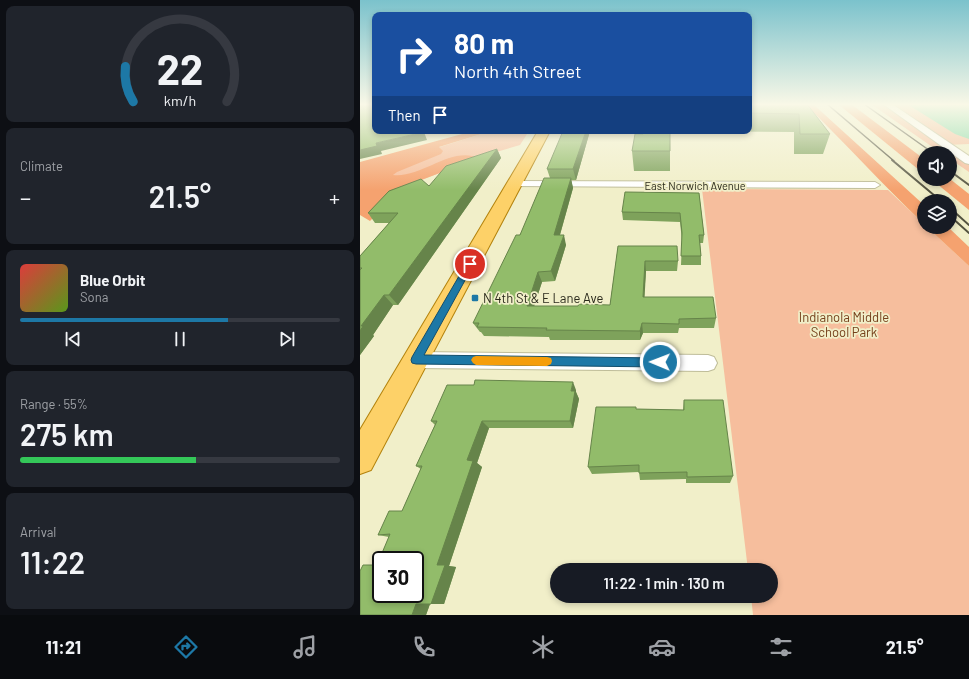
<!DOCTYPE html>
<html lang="en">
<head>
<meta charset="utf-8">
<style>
  body { margin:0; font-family:Barlow,sans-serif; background:#20242c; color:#f1f3f6; height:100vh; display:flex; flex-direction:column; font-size:15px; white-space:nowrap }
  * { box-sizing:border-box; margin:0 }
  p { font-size:13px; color:#9ea1a6 }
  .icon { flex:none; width:22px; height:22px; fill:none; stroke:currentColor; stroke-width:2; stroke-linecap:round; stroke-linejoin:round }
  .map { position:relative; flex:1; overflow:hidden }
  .sheet { display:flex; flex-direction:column; gap:6px; padding:6px; background:#0d0f14; width:360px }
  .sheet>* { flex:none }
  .hud { position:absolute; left:12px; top:12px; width:380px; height:122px; border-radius:8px; box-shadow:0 2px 6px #0003; background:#1a4fa0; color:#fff; overflow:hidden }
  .buttons { position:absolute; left:557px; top:146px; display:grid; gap:8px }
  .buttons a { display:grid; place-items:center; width:40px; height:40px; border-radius:50%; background:#171b24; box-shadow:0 2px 6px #0003; font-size:20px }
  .speed { position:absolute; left:12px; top:551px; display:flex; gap:8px; font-size:20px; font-weight:700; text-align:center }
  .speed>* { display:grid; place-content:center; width:52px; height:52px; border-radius:50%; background:#171b24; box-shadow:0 2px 6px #0003; line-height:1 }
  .speed .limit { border:2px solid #111; border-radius:6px; background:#fff; color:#111 }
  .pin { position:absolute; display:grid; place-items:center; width:34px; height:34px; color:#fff; margin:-17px; border:2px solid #fff; border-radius:50%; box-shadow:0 1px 4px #0007 }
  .me { position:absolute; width:44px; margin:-22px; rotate:271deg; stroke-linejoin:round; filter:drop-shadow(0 0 3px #0008) }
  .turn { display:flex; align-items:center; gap:14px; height:84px; padding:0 16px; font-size:18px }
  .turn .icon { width:52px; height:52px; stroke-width:2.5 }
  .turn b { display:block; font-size:28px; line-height:34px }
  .then { display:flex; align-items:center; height:38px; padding:0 16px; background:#0003; gap:8px; font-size:15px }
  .big { font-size:30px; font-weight:600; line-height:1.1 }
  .sheet .widget { flex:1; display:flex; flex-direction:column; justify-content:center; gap:6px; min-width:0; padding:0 14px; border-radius:8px; background:#20242c }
  .sheet .dial { align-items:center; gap:0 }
  .dial svg { height:104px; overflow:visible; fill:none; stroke:#363941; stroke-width:7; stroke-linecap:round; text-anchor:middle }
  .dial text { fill:#f1f3f6; stroke:none }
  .song { display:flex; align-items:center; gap:12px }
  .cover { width:48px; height:48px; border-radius:6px; background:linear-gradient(135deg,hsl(0 70% 55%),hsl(90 70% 35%)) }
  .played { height:4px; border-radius:2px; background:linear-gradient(90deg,#1d78a6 65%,#363941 65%) }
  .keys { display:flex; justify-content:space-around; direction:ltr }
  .heat { display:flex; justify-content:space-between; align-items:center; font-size:22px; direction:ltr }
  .charge { height:6px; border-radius:3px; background:linear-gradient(90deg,#34c759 55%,#363941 0) }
  .trip { position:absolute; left:190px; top:563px; width:228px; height:40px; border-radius:20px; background:#171b24; box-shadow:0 2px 6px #0003; font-weight:600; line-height:40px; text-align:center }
  .tabs { display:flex; height:64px; justify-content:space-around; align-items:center; background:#090b0e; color:#9ea1a6 }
  .tabs .icon { width:28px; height:28px }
  .tabs .current { color:#1d78a6 }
  .tabs b { font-size:18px; color:#f1f3f6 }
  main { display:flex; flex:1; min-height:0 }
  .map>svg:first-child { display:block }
</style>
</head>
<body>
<main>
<section class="sheet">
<div class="widget dial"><svg viewBox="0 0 100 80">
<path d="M14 69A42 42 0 1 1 86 69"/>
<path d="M14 69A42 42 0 0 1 8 42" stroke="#1d78a6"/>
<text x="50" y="56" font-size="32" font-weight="700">22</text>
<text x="50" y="72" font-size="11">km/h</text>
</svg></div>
<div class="widget"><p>Climate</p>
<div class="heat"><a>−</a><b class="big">21.5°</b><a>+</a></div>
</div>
<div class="widget">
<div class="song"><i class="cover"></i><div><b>Blue Orbit</b><p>Sona</p></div></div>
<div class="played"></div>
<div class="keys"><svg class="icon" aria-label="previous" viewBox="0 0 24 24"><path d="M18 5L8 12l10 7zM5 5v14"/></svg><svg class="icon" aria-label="pause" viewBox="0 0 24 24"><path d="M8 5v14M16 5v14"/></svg><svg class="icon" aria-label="next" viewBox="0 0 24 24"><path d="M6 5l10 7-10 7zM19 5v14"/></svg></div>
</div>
<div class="widget"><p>Range · 55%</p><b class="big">275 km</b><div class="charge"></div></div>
<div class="widget"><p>Arrival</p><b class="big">11:22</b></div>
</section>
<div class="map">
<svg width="609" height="615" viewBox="0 0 609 615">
  <rect width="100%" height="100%" fill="#f1efc9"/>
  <g fill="#f6be9d">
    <path d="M511,104H609V144L586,145L609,161V172L590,159V153H581Z"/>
    <path d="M131,131H169L160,145L133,153L0,203V172Z"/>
    <path d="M342,189L528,190L564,224V227H567L609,266V615H393L391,596H411V570H388Z"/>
  </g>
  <g fill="#f5a26f">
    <path d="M445,104H453L564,205V224C523,185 485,143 445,104Z"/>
    <path d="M478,104H491L564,159V174Z"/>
    <path d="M113,131H131L79,147L83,151L81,154L37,172L33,175C63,178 90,146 119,158L35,190L33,198L10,221L0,215V162Z"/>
    <path d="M571,179H590L609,194V210Z"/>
    <path d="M567,227H588L609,247V266Z"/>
  </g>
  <path fill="#78d7a2" d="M547,104H609V139L595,134Z"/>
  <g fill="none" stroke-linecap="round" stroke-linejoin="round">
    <defs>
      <g id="minor">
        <path d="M523,104H532L609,156V164L605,163Z"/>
        <path d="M155,181L515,182L520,185L515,188L151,186L150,184L151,182Z"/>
        <path d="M56,352L348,355L354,357L357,363L354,369L348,371L56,368L50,366L47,360L50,354Z"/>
      </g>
      <path id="primary" d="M178,131H190L11,470L0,474V430Z"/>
    </defs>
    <use href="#minor" stroke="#bfbd99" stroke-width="2"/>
    <use href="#primary" stroke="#b3820c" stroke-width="2"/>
    <use href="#minor" fill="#fff" fill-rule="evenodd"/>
    <use href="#primary" fill="#fdd168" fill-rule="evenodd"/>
    <g stroke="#53523f" stroke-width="1.5">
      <path d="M467,104L534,161"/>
      <path d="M504,104L573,153"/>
    </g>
    <g stroke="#53523f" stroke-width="2">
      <path d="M532,160L581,201"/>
      <path d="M590,171L609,185"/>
      <path d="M590,208L609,225"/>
      <path d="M590,216L609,233"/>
    </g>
  </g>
  <g fill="#7ea25b">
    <path d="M389,104H447L470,134L463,154H434V132L310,131V171H274L272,151L283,134V131H389Z"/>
    <path d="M230,131L216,180H211L213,188L200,235L206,245L195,281L182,282L174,306H218L250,305L258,246L318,261L317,271H286L284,297L356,318L354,328H319L318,333H283L280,340H190L189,337L124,336L121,332H120L113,323L190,178L187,169Z"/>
    <path d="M137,149L141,158L38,305H33L13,335L14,336L0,355V256L29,223H15L8,213L69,186Z"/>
    <path d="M339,193L344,235L343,243H340L341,256V265H321L322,241L320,222L263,220L262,212Z"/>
    <path d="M216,390V392L219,399L213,428H129L117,463L122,467L89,566L96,567L84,604H70L66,615H0L17,565L29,537L18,535L42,511L61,469L56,466L75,425L71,421Z"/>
    <path d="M324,400L373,476L370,483H326V479L280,480L279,472L232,474L228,467L277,409L323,410Z"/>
  </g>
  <g fill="#66844a">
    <path d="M226,131H230L216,180L213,169Z"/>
    <path d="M64,132L67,140L21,151L22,154L0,159V150L16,143Z"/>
    <path d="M137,149L141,158L38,305L29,295Z"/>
    <path d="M211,178L213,188L197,245L194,235Z"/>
    <path d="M204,235L206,245L195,281L191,271Z"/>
    <path d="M285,261L286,271L284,307L283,297Z"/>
    <path d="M178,272L182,282L171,316L167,306Z"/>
    <path d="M24,295L33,305L13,335L14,336L0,355V331L1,326Z"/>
    <path d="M282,323L283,333L280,340V331Z"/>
    <path d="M213,382L216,390V392L219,399L213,428L210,421L211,391Z"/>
    <path d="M122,421L129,428L117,463L122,467L89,566L96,567L84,604H71L77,565L107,460Z"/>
    <path d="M56,604H70L66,615H52Z"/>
  </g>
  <g fill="#92bc6a" stroke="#66844a" fill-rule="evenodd">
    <path d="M0,104H15V131H63L64,132L16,143L17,146L0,150Z"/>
    <path d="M389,104H447L470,134H440L439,114L389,113Z"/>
    <path d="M203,131H226L213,169H187Z"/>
    <path d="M283,131H310V151H272L275,134H283Z"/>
    <path d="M137,149L29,295H24L1,326H3L0,331V270L2,268H0V256L38,213H8L29,191L61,179L69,186L86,166Z"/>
    <path d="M184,178H211L194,235H204L191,271L178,272L167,306H218L219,304L250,305L258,246H317L318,261H285L283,297H353L356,318L319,319V324L282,323L280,331L186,330L187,328L117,327L119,323H113L156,235H160Z"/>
    <path d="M265,192L339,193L344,235H339L341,256H321L322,233L320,213L262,212Z"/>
    <path d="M115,380L213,382L211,391H215L210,421H122L107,460L113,461L77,565H85L71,604H56L52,615H0V571L3,565H17L30,534L18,535L29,511H42L62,466H56L77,421H71L87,385H114ZM21,560H55V594H21Z"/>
    <path d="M324,400H363L373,476L327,477V472L279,473V465L228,467L236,407H276V409L324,410Z"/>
  </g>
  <linearGradient id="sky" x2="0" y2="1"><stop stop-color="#7bc2cc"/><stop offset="0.55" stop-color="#f9f8e7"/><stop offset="1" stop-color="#f9f8e7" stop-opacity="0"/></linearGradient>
  <rect width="609" height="190" fill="url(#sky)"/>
  <path fill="#1d78a6" stroke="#134e6c" d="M110,261L114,264L64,355L300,358L303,359L305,362L303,365L300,367L56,364L52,363L51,360L52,357L106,264Z"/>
  <path fill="#f59e0b" d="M116,356L187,357L191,358L192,361L191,364L187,366L116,365L113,363L111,360L113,357Z"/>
  <rect fill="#1d78a6" stroke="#f1efc9" stroke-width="1.5" x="111" y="294" width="8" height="8" rx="2"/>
  <g text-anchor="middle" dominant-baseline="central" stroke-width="3.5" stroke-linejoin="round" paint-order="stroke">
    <g font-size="11" fill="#2b2a1c" stroke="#f1efc9">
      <text x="335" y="185">East Norwich Avenue</text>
    </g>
    <g font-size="13" fill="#2b2a1c" stroke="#f1efc9" text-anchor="start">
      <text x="123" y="298">N 4th St &amp; E Lane Ave</text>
    </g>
    <g font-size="13" fill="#75401b" stroke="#f1efc9">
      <text x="484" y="317">Indianola Middle<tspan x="484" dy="15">School Park</tspan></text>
    </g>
  </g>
</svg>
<div class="buttons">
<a><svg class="icon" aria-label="sound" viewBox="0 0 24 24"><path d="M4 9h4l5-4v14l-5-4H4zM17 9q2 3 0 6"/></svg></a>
<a><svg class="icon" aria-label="layers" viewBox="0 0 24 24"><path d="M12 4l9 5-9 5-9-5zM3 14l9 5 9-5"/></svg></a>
</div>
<div class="speed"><div class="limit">30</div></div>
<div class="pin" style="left:110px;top:264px;background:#d93025"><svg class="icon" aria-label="arrive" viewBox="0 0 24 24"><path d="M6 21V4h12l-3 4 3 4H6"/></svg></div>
<svg class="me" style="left:300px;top:362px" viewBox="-20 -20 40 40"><circle r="17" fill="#1d78a6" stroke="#fff" stroke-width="3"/><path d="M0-11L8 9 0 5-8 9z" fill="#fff"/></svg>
<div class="trip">11:22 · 1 min · 130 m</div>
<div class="hud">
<div class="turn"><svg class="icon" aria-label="right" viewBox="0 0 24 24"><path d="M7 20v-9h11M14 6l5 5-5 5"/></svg><div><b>80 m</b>North 4th Street</div></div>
<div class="then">Then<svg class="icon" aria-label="arrive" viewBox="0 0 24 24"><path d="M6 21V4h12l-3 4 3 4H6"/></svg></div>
</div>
</div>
</main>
<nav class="tabs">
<b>11:21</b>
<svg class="icon current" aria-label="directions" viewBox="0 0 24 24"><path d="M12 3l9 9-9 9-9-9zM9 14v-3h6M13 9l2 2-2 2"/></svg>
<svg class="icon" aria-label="music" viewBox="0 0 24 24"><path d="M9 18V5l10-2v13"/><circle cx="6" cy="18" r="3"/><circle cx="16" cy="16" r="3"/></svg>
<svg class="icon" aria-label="phone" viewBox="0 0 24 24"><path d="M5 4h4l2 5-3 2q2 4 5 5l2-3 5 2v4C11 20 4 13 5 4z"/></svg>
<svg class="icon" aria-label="climate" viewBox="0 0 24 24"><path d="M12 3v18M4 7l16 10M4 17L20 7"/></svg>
<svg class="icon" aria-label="car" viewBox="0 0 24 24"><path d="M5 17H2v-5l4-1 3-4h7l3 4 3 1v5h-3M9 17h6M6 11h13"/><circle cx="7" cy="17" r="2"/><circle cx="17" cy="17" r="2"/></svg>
<svg class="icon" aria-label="filters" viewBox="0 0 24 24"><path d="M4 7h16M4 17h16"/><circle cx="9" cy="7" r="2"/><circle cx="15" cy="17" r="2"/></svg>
<b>21.5°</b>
</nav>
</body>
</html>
